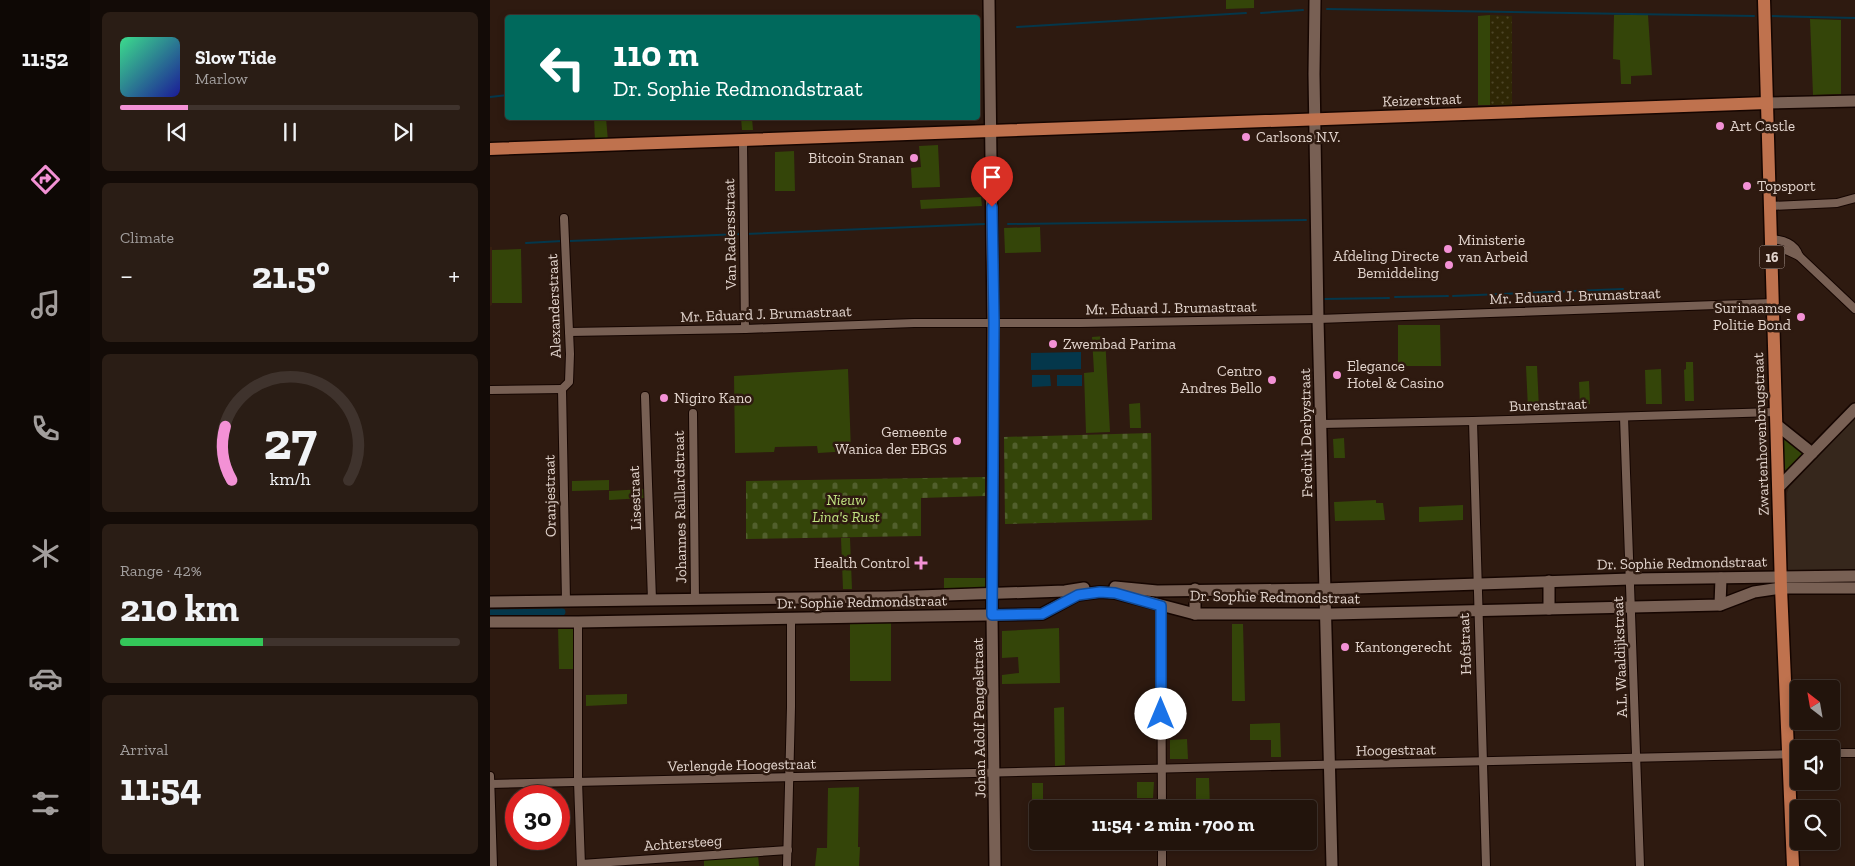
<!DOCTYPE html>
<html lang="en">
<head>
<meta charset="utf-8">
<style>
  body { margin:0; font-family:"Zilla Slab",serif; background:#2a1d15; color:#f1f3f6; height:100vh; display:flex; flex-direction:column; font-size:19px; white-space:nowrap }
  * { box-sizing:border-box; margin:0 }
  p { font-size:16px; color:#a29e9d }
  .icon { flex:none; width:28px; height:28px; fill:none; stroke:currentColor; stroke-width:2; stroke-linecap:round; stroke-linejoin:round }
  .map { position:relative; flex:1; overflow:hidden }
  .drawer { display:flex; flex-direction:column; gap:12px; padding:12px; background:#130b07; width:400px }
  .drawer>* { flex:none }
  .banner { position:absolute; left:15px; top:15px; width:475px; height:105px; border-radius:5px; box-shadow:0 2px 8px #0003,0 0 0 1px #3f332d; background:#00695c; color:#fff; overflow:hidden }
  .needle { width:32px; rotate:329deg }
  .fabs { position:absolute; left:1300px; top:680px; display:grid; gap:10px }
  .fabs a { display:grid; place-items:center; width:50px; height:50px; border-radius:5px; background:#22140c; box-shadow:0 2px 8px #0003,0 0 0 1px #3f332d; font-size:25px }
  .speed { position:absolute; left:15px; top:785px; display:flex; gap:10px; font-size:25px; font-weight:700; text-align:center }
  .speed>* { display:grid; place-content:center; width:65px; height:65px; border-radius:50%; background:#22140c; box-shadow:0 2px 8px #0003,0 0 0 1px #3f332d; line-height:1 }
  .speed .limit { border:8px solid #d22; background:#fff; color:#111 }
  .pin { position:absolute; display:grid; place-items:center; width:42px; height:42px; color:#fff; margin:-51px -21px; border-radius:50% 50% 50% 0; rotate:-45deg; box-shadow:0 0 5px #0007 }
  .pin .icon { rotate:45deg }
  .me { position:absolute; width:55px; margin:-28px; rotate:0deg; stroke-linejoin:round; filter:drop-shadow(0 0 4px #0008) }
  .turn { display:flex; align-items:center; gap:18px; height:105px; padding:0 25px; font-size:22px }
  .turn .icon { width:65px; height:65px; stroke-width:2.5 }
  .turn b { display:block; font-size:35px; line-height:42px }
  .big { font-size:38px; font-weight:700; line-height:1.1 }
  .drawer .card { flex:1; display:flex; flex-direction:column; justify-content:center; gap:8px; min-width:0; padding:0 18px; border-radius:8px; background:#2a1d15 }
  .drawer .dial { align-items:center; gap:0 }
  .dial svg { height:130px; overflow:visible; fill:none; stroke:#3f332d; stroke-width:7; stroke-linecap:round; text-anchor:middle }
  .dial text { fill:#f1f3f6; stroke:none }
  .song { display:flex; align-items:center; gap:15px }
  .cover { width:60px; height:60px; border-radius:8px; background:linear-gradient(135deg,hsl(150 70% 55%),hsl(240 70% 35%)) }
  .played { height:5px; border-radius:2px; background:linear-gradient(90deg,#f391d5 20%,#3f332d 20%) }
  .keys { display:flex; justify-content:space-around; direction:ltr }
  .heat { display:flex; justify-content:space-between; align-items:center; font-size:28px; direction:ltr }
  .charge { height:8px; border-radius:4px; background:linear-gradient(90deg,#34c759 42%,#3f332d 0) }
  .trip { position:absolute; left:539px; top:800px; width:288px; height:50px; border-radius:5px; background:#22140c; box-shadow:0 2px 8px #0003,0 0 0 1px #3f332d; font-weight:700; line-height:50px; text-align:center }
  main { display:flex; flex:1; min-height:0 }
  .tabs { display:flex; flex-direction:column; width:90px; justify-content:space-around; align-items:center; background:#0e0805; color:#a29e9d }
  .tabs .icon { width:35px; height:35px }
  .tabs .on { color:#f391d5 }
  .tabs b { font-size:22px; color:#f1f3f6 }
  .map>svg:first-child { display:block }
</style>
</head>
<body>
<main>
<nav class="tabs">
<b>11:52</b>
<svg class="icon on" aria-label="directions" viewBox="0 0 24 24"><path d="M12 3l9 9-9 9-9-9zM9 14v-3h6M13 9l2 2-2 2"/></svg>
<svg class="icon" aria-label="music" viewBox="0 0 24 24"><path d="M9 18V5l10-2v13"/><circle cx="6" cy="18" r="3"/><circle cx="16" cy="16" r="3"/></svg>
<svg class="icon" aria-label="phone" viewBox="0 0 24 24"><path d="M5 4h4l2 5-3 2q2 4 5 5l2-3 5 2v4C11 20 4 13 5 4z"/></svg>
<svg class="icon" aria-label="climate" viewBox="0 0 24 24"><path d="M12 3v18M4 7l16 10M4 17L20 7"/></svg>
<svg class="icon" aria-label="car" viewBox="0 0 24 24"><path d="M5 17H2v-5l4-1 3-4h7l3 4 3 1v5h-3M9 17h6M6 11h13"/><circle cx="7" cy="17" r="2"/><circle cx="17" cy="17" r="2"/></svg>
<svg class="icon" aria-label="filters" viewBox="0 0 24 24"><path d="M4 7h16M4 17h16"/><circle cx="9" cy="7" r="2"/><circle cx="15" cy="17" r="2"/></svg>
</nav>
<section class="drawer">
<div class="card">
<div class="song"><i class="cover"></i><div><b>Slow Tide</b><p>Marlow</p></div></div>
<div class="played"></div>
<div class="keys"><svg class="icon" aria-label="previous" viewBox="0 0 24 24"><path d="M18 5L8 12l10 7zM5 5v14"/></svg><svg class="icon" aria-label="pause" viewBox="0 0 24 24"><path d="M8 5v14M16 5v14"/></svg><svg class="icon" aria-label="next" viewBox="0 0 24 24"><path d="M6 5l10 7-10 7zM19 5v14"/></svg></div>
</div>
<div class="card"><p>Climate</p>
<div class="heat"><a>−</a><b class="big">21.5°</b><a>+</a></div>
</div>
<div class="card dial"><svg viewBox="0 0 100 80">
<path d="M14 69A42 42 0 1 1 86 69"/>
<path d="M14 69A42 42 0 0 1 10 36" stroke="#f391d5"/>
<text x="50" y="56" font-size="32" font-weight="700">27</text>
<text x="50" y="72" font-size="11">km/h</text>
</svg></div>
<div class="card"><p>Range · 42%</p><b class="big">210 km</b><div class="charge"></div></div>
<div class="card"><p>Arrival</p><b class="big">11:54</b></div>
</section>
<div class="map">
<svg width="1365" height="866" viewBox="0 0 1365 866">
  <defs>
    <pattern id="sand-dots" width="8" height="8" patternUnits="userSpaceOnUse" patternTransform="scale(1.25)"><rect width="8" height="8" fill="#2f2705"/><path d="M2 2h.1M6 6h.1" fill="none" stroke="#4d4528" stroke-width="1.8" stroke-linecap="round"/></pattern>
    <pattern id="cemetery-stones" width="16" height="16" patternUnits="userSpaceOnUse" patternTransform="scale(1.25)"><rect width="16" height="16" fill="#344509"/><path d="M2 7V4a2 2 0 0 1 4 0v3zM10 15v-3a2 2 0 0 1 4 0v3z" fill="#515f2c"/></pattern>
  </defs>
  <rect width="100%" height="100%" fill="#2e1a10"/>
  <path fill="#36271c" d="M1365,418V574L1298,575L1297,493L1299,487Z"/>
  <path fill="#381f10" d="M0,247H2V305L0,306Z"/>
  <g fill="#344509">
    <path d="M736,0H764V8L736,9Z"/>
    <path d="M1000,15V105H988V16Z"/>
    <path d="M1124,15H1158L1162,75L1141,76V84H1131L1130,60L1123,59Z"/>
    <path d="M1320,19L1351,20V94L1323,95Z"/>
    <path d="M104,118H116L118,141H105Z"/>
    <path d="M251,118H262L263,130H252Z"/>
    <path d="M448,145L450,187L422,188L421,168L431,167L429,146Z"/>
    <path d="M304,151L305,191H285V152Z"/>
    <path d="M491,197L492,206L431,209L430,200Z"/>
    <path d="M550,227L551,252L515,253L514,228Z"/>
    <path d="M31,249L32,303H2V250Z"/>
    <path d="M908,325H950L951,366H908Z"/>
    <path d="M615,336L620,432L596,433L594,373L604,372L602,337Z"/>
    <path d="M1196,362H1203L1204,401H1195L1194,370L1196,369Z"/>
    <path d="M1036,366H1047L1049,409H1038Z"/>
    <path d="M358,369L361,451L328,453L327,446L285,447L284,452L245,453L244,376Z"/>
    <path d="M1171,369L1172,404H1156L1155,370Z"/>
    <path d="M1099,381L1100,404L1090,405L1089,382Z"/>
    <path d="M650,403L651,428H640L639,404Z"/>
    <path d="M1292,434L1315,455L1293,475Z"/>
    <path d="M854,438L855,458H844L843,439Z"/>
    <path d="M119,480V490L82,491V481Z"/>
    <path d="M154,489V498L119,500V491Z"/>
    <path d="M886,500V503H893L895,520L845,521L844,502Z"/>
    <path d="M973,505V520L929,522V507Z"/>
    <path d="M351,538H360L362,589H353Z"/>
    <rect x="454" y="578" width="42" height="13"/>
    <path d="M401,620V681H360V621Z"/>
    <path d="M742,624H753L755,701H742Z"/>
    <path d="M68,626L83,627L85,631V669H69Z"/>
    <path d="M569,628L570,683L512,684V675L529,673L528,657L512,658V631Z"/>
    <path d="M137,694V704L96,706V695Z"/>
    <path d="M574,707L575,765L565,766L564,708Z"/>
    <path d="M790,723L791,757H781V740H760V724Z"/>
    <path d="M697,739L698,759H680V740Z"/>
    <path d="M706,778H719L720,809H706Z"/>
    <path d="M647,782H664L663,798H647Z"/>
    <path d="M542,783H553V809H548L547,840H542Z"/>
    <path d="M369,787L368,847H370L369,866H325L327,848H337L338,788Z"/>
    <path d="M268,855L269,866H214V859Z"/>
  </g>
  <path fill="url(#sand-dots)" d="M1000,15L1022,16V105H1000Z"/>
  <g fill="url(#cemetery-stones)">
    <path d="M661,433L662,520L515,524L514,437Z"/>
    <path d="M495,477V496L431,498V536L256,539V481Z"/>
  </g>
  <g fill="#04374b">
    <path d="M591,352V369L541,370V353Z"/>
    <path d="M542,375H560L561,386L542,387Z"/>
    <rect x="567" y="375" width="25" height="11"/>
  </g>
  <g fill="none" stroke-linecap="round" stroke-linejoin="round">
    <g stroke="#04374b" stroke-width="2">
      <path d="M837,9L1264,16"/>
      <path d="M771,13L813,10"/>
      <path d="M1281,16L1365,18"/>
      <path d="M527,27L756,13"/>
      <path d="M0,97L18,95"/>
      <path d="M518,224L816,220"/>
      <path d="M255,234L495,224"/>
      <path d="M80,241L251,234"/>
      <path d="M36,243L72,241"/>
      <path d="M963,296L1133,289"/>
      <path d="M905,297L958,296"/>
      <path d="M833,299L899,298"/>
    </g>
    <path stroke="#04374b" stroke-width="7" d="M0,613L72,612"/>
    <defs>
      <g id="street">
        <path d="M253,140L255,329"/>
        <path d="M1280,206L1347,203L1365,198"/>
        <path d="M1281,239C1293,240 1305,243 1309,256L1365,309"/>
        <path d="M1281,252L1296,250L1309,256"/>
        <path d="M79,332L255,329L424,323H590L828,319L1283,303"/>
        <path d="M72,389L76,601"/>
        <path d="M72,389L79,382L80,354L74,218"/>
        <path d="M0,390L72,389"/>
        <path d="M155,396L162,600"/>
        <path d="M203,413L205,600"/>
        <path d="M1134,417L1150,866"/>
        <path d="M983,421L996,866"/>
        <path d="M831,424L983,421L1286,412"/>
        <path d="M671,606L672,809"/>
        <path d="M88,622V781L91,866"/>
        <path d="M1341,753H1365"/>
        <path d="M0,776L3,866"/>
        <path d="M0,784L1309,754"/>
        <path d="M672,841V866"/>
        <path d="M91,864L298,850"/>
        <path d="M297,866L301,707V619"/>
      </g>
      <g id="secondary">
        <path d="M499,0L503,322L502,615L505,866"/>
        <path d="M825,0L824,74L828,319L842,866"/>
        <path d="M1277,103L1365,101"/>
        <path d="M1287,425L1322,453"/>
        <path d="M1289,487L1365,409"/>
        <path d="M1059,581V609"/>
        <path d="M625,587L667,591L834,589L1141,579L1365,576"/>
        <path d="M705,589V614"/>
        <path d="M0,602L399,597L575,591L594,588"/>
        <path d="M1230,605L1231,578"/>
        <path d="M0,622H88L552,614L587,595L610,592L625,593L705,614H842L1230,605L1264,592L1291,588H1365"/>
      </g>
      <g id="primary">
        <path d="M1274,0L1291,588L1303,866"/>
        <path d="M0,149L1277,103"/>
      </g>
    </defs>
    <use href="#street" stroke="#150500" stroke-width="10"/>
    <use href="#secondary" stroke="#150500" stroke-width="14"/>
    <use href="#primary" stroke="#150500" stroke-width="15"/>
    <use href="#street" stroke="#786054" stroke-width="8"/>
    <use href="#secondary" stroke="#786054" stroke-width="11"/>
    <use href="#primary" stroke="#bf724e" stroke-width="12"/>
  </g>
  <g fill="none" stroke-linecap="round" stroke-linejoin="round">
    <defs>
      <path id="route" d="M502,207L504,322L502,615L552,614L588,595L610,592L625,593L671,606V714"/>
    </defs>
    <use href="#route" stroke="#114b97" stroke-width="12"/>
    <use href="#route" stroke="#1a73e8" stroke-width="9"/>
  </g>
  <g fill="#f391d5" stroke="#2e1a10" stroke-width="2">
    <circle cx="1230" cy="126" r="5"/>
    <circle cx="756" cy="137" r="5"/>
    <circle cx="424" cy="158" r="5"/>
    <circle cx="1257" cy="186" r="5"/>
    <circle cx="958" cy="249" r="5"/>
    <circle cx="959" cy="265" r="5"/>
    <circle cx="1311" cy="317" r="5"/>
    <circle cx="563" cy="344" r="5"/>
    <circle cx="847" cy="375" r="5"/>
    <circle cx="782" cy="380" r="5"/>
    <circle cx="174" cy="398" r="5"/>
    <circle cx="467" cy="441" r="5"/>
    <path d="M428.5 555.5h5v5h5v5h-5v5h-5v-5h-5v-5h5z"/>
    <circle cx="855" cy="647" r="5"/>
  </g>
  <g text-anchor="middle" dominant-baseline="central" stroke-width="5" stroke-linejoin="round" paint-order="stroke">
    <rect fill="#2e1a10" stroke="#ac9c94" stroke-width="1" x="1269.5" y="245.5" width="25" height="23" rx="4"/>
    <g font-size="14" font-weight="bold" fill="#e2d4cd">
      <text x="1282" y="257">16</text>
    </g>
    <g font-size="15" fill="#e2d4cd" stroke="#2e1a10">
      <text transform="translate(932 100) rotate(-2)">Keizerstraat</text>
      <text transform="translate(240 234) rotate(-91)">Van Radersstraat</text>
      <text transform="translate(1085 296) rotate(-2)">Mr. Eduard J. Brumastraat</text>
      <text transform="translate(64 306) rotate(-92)">Alexanderstraat</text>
      <text transform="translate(681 308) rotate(-1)">Mr. Eduard J. Brumastraat</text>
      <text transform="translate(276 314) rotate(-2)">Mr. Eduard J. Brumastraat</text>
      <text transform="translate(1058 405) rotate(-2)">Burenstraat</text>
      <text transform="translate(816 433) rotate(-91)">Fredrik Derbystraat</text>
      <text transform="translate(1271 434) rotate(-92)">Zwartenhovenbrugstraat</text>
      <text transform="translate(60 496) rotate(-91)">Oranjestraat</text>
      <text transform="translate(145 498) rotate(-92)">Lisestraat</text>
      <text transform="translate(190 507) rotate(-91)">Johannes Raillardstraat</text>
      <text transform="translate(1192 563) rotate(-1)">Dr. Sophie Redmondstraat</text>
      <text transform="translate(785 597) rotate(1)">Dr. Sophie Redmondstraat</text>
      <text transform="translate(372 602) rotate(-1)">Dr. Sophie Redmondstraat</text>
      <text transform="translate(975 644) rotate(-92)">Hofstraat</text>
      <text transform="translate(1130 657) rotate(-92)">A.L. Waaldijkstraat</text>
      <text transform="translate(489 718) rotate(-91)">Johan Adolf Pengelstraat</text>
      <text transform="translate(906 750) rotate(-1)">Hoogestraat</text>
      <text transform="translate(252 765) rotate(-1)">Verlengde Hoogestraat</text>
      <text transform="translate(193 843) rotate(-4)">Achtersteeg</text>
    </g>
    <g font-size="15" fill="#e2d4cd" stroke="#2e1a10" text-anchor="start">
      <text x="1240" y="126">Art Castle</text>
      <text x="766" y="137">Carlsons N.V.</text>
      <text x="414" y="158" text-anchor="end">Bitcoin Sranan</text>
      <text x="1267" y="186">Topsport</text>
      <text x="968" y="240">Ministerie<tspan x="968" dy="17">van Arbeid</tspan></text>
      <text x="949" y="256" text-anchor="end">Afdeling Directe<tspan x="949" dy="17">Bemiddeling</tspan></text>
      <text x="1301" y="308" text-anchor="end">Surinaamse<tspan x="1301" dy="17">Politie Bond</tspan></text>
      <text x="573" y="344">Zwembad Parima</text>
      <text x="857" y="366">Elegance<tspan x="857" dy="17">Hotel &amp; Casino</tspan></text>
      <text x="772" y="371" text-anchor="end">Centro<tspan x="772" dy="17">Andres Bello</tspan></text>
      <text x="184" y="398">Nigiro Kano</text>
      <text x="457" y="432" text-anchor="end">Gemeente<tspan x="457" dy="17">Wanica der EBGS</tspan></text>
      <text x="420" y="563" text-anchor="end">Health Control</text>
      <text x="865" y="647">Kantongerecht</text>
    </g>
    <g font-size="15" font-style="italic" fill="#c2e582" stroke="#2e1a10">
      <text x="356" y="500">Nieuw<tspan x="356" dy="17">Lina's Rust</tspan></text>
    </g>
  </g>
</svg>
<div class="fabs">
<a><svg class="needle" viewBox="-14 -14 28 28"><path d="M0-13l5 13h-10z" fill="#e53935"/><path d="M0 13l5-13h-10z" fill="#a29e9d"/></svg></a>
<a><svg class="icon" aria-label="sound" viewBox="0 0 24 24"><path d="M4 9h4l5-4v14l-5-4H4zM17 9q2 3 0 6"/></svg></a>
<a><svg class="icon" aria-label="search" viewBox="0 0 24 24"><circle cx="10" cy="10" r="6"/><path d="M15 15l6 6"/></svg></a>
</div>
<div class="speed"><div class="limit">30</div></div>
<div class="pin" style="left:502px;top:207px;background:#d93025"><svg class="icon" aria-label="arrive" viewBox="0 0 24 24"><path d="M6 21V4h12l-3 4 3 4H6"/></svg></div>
<svg class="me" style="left:671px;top:714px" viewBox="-20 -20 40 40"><circle r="19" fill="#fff"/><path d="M0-13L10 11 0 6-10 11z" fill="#1a73e8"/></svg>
<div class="trip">11:54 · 2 min · 700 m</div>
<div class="banner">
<div class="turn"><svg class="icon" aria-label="left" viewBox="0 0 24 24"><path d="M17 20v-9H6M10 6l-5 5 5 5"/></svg><div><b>110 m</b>Dr. Sophie Redmondstraat</div></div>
</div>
</div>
</main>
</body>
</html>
